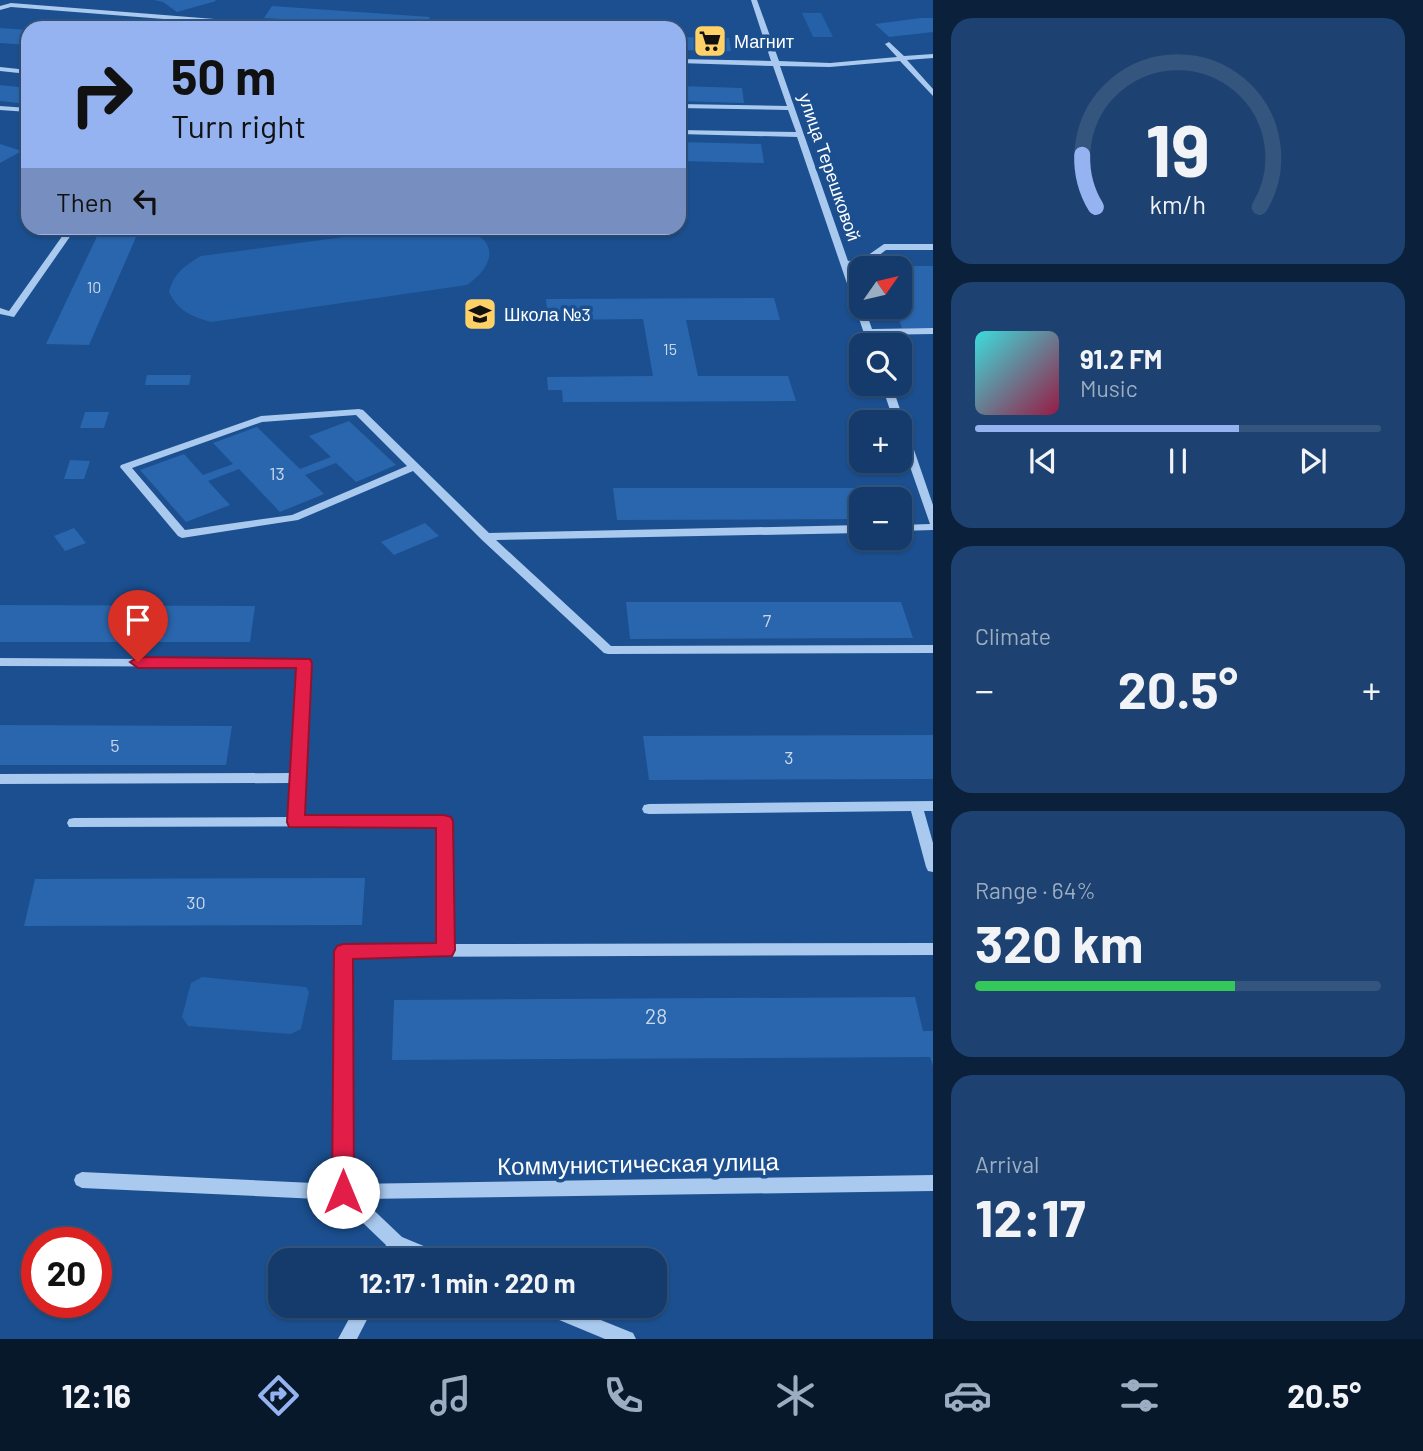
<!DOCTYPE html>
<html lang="en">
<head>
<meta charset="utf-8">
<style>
  body { margin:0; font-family:Barlow,sans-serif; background:#1d4271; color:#f1f3f6; height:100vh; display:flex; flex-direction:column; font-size:26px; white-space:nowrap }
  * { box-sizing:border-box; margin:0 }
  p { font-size:23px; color:#9dadc1 }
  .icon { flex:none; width:38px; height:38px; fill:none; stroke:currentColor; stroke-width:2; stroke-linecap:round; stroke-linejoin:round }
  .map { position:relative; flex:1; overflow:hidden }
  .sheet { display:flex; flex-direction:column; gap:18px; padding:18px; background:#0b203b; width:490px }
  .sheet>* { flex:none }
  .hud { position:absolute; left:21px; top:21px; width:665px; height:214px; border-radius:21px; box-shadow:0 2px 5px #0004,0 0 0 2px #33557e; background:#95b2f1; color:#111; overflow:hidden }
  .needle { width:46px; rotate:56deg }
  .buttons { position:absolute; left:849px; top:256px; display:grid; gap:14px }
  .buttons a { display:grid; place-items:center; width:63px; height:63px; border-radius:14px; background:#143b6b; box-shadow:0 2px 5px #0004,0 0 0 2px #33557e; font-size:35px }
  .speed { position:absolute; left:21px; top:1227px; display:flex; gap:14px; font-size:35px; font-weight:700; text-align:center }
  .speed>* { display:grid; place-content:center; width:91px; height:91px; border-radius:50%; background:#143b6b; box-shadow:0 2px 5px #0004,0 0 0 2px #33557e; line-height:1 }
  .speed .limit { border:10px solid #d22; background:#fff; color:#111 }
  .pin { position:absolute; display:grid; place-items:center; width:60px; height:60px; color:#fff; margin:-72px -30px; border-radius:50% 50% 50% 0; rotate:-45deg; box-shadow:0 0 7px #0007 }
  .pin .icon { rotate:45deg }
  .me { position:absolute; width:77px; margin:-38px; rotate:0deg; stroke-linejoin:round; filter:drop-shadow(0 0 5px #0008) }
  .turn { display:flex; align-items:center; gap:24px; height:147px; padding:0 35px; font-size:32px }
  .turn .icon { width:91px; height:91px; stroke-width:2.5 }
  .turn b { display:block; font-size:49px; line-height:60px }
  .then { display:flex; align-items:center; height:66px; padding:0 35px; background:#0003; gap:14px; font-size:26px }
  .big { font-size:52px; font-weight:700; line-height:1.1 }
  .sheet .tile { flex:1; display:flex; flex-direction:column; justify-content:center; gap:10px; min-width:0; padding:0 24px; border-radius:21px; background:#1d4271 }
  .sheet .dial { align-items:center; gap:0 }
  .dial svg { height:182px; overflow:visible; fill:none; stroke:#33557e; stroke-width:7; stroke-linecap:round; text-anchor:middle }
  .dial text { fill:#f1f3f6; stroke:none }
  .song { display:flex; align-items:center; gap:21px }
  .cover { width:84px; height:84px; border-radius:10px; background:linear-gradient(135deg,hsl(180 70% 55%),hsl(340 70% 35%)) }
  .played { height:7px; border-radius:4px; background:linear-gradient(90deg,#95b2f1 65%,#33557e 65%) }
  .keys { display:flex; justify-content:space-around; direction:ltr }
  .heat { display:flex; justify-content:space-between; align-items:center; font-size:38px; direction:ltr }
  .charge { height:10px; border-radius:5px; background:linear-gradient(90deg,#34c759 64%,#33557e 0) }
  .trip { position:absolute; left:268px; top:1248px; width:399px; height:70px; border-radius:21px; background:#143b6b; box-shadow:0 2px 5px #0004,0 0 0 2px #33557e; font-weight:700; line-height:70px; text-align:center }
  .tab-bar { display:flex; height:112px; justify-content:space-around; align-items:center; background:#08182b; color:#9dadc1 }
  .tab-bar .icon { width:49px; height:49px }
  .tab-bar .selected { color:#95b2f1 }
  .tab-bar b { font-size:32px; color:#f1f3f6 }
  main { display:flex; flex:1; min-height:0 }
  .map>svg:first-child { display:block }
</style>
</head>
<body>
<main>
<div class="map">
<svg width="933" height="1339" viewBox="0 0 933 1339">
  <rect width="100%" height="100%" fill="#1b4f8f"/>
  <g fill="#2461a8">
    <path d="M802,13H821L833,37H813Z"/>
    <path d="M411,228C426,228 446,224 460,228C500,238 496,265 467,285L211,322C191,316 178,311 169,292C174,273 184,266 201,256Z"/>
    <path d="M202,977L306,987L309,992L301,1029L291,1034L188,1026L182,1017L191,983Z"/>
  </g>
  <g fill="#2a66ad">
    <path d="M154,0H215L216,1L177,12L163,2Z"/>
    <path d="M272,6L430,17L425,28L264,18Z"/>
    <path d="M921,18H933V32L889,37L875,24Z"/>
    <path d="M0,28L28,30V45L0,43Z"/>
    <path d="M679,37L729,38L731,51L679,50Z"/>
    <path d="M0,85L28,88V104L0,101Z"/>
    <path d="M679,86L742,88L744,103L679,101Z"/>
    <path d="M679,142L761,144L764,163L679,161Z"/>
    <path d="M0,144L22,151L0,163Z"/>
    <path d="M101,228H140L89,345L46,344Z"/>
    <path d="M900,266H933V328H902L894,306H900Z"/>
    <path d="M774,298L780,320H686L698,376H788L796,401L563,402L562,390H548L547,377L653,376L643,319L548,320L546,299Z"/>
    <path d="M147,375H191L189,385H145Z"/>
    <path d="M85,412H109L104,428H80Z"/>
    <path d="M349,421L396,465L356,482L336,463L305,475L324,494L280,512L239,469L208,481L230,505L186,522L140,470L184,454L203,475L233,464L213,443L257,427L300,469L331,457L309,436Z"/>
    <path d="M70,460L90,461L84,479H64Z"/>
    <path d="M613,488H867L871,499H861V519L617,520Z"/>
    <path d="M425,523L439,536L394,555L381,542Z"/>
    <path d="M74,528L86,543L65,551L54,536Z"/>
    <path d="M626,602H901L913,638L630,639Z"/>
    <path d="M0,605L255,606L250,642H0Z"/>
    <path d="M0,725L232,726L226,765H0Z"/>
    <path d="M933,735V779L649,780L643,736Z"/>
    <path d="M365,878L362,925L24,926L35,879Z"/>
    <path d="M915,997L923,1031H933V1066L930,1057L392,1060L394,1000Z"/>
  </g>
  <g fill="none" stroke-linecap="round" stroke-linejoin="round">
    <g fill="#a9c9ee" fill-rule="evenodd">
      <path d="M751,0H757L779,61L830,63L897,57L885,44L889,42L904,56L933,54V58L907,60L933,89V96L900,61L830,67L780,66L848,261L864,258L884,244H933V250H886L870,262L850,266L861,297V306H864L872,329L933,328V334L874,335L878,345H868L797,137L679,134V130L796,132L788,110L679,108V104L787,106L773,66L679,63V59L771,61Z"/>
      <path d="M11,3L304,26L308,28H277L11,7L0,10V6Z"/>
      <path d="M0,67L28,70V74L0,71Z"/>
      <path d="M0,106L28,108V112L0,110Z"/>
      <path d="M68,228H76L14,317L0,314V308L9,311Z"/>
      <path d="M881,383H891L933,505V530L900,531V525L930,524L900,438V422H894Z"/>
      <path d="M359,409L363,410L489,533L861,525V533L496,540L611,646L933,645V653L608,654L604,653L482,540L413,471L298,520L182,538L178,536L120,467L121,465L261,416ZM356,415L407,466L292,515L185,530L132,468L262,422Z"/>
      <path d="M0,658L308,660L310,663L303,817H449L451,821L453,944L933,943V955L350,957L351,1184L933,1175V1191L362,1199L402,1237L443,1254L446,1260H417L400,1253L397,1260H379L386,1245L339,1200L82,1188L76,1185L74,1180L76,1175L82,1172L335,1184L336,951L338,947L343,945L439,944L437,826L69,827L67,823L69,819L74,818L290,817L291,783L0,784V774L292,773L298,667L0,666Z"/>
      <path d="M933,801V811H924L933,843V872L928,871L926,867L911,811L649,814L644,813L642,809L644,805L649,804Z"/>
      <path d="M356,1306H374L357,1339H338Z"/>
      <path d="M537,1306H566L633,1333L636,1339H605L540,1312Z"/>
    </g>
  </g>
  <path fill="#e11d48" stroke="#92132f" stroke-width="2" d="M138,657L310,659L312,663L305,815H444L451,817L453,821L455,950L452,956L353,959L354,1192L351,1199L343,1202L336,1199L332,1192L334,951L337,946L343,944L436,943V828L289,827L287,822L296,668H138L130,662Z"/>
  <defs>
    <symbol id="supermarket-square" viewBox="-11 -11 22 22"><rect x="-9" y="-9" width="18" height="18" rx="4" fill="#ffd166" stroke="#1b4f8f"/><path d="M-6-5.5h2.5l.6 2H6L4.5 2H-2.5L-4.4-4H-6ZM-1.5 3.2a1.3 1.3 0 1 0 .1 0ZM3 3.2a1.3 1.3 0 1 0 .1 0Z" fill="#111"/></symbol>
    <symbol id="school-square" viewBox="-11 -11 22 22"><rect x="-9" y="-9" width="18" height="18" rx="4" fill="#ffd166" stroke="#1b4f8f"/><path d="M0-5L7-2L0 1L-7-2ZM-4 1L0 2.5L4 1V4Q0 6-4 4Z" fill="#111"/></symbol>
  </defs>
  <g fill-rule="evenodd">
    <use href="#supermarket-square" x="691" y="22" width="38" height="38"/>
    <use href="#school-square" x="461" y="295" width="38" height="38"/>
  </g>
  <g text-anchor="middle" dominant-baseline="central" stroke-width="7" stroke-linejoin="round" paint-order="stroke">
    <g font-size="16" fill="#cad9ea">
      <text x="94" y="286">10</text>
      <text x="670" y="348">15</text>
    </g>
    <g font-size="18" fill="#fff" stroke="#1b4f8f" text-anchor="start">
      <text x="734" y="41">Магнит</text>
      <text x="504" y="314">Школа №3</text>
    </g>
    <g font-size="18" fill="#fff" stroke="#1b4f8f">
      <text transform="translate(830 167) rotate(71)">улица Терешковой</text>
    </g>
    <g font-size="18" fill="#cad9ea">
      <text x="277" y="473">13</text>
      <text x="767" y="620">7</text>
      <text x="115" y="745">5</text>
      <text x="789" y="757">3</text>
      <text x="196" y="902">30</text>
    </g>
    <g font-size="21" fill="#cad9ea">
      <text x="656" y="1015">28</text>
    </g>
    <g font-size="24" fill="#fff" stroke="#1b4f8f">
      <text transform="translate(638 1163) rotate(-1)">Коммунистическая улица</text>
    </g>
  </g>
</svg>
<div class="buttons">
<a><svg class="needle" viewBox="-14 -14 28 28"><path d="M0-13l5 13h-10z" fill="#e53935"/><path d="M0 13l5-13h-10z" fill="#9dadc1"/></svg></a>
<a><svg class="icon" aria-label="search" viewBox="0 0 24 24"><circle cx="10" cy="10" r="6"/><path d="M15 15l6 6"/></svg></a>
<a>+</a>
<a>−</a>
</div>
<div class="speed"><div class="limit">20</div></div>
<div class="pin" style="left:138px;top:662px;background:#d93025"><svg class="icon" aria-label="arrive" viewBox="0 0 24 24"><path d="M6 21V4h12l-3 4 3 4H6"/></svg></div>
<svg class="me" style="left:343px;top:1192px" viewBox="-20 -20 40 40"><circle r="19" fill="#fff"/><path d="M0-13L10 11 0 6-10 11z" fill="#e11d48"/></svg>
<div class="trip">12:17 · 1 min · 220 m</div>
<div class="hud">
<div class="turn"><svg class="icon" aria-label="right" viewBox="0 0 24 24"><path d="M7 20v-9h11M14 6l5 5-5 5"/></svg><div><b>50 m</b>Turn right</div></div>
<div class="then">Then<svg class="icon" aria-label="left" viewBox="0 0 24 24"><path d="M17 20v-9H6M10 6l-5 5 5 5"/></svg></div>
</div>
</div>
<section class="sheet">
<div class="tile dial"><svg viewBox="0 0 100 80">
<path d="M14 69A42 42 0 1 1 86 69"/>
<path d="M14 69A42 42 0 0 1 8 46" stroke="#95b2f1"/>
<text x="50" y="56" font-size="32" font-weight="700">19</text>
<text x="50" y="72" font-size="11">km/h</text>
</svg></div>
<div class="tile">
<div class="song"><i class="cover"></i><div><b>91.2 FM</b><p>Music</p></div></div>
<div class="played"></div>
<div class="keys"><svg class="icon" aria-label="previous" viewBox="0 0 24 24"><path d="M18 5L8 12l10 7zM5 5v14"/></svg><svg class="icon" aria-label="pause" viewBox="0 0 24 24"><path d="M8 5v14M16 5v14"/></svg><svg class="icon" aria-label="next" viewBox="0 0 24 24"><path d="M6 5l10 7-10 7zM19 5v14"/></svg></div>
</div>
<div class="tile"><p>Climate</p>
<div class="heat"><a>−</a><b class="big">20.5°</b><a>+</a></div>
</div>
<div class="tile"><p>Range · 64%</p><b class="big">320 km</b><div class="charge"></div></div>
<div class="tile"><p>Arrival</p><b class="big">12:17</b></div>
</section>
</main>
<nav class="tab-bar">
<b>12:16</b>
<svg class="icon selected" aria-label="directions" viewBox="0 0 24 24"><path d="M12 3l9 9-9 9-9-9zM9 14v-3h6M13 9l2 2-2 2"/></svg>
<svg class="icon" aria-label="music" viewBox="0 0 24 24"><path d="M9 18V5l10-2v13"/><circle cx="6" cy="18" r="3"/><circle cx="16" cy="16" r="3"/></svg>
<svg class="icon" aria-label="phone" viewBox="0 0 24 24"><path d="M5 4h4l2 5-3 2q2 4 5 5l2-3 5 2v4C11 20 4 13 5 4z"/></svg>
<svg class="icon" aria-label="climate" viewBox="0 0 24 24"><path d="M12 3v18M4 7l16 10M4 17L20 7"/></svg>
<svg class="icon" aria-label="car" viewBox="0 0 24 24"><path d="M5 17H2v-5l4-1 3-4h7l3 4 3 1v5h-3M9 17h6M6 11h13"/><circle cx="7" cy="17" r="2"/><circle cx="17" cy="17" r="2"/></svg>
<svg class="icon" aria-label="filters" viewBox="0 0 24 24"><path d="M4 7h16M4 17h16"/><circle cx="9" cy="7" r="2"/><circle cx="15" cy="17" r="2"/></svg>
<b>20.5°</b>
</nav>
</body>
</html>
